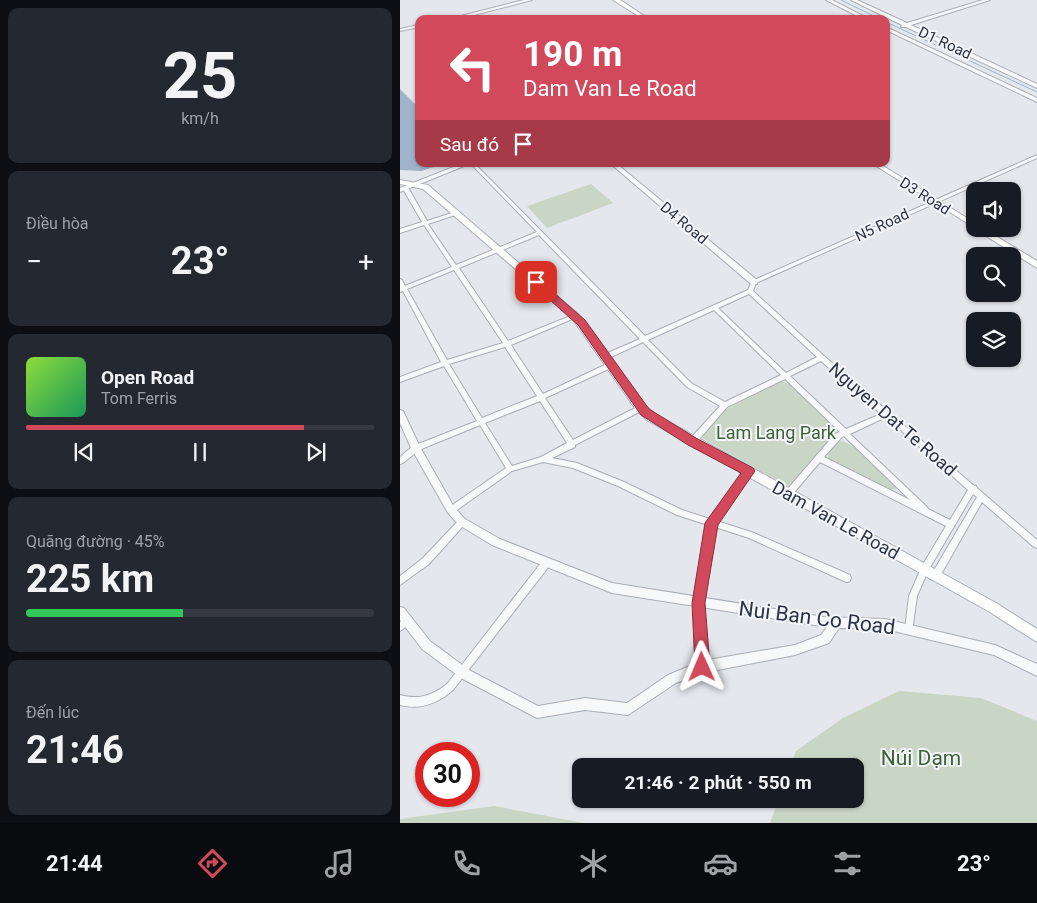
<!DOCTYPE html>
<html lang="vi">
<head>
<meta charset="utf-8">
<style>
  body { margin:0; font-family:Roboto,sans-serif; background:#242831; color:#f1f3f6; height:100vh; display:flex; flex-direction:column; font-size:19px; white-space:nowrap }
  * { box-sizing:border-box; margin:0 }
  p { font-size:16px; color:#9ea1a6 }
  .icon { flex:none; width:28px; height:28px; fill:none; stroke:currentColor; stroke-width:2; stroke-linecap:round; stroke-linejoin:round }
  .map { position:relative; flex:1; overflow:hidden }
  .side { display:flex; flex-direction:column; gap:8px; padding:8px; background:#0d0f14; width:400px }
  .side>* { flex:none }
  .top-card { position:absolute; left:15px; top:15px; width:475px; height:152px; border-radius:10px; box-shadow:0 1px 4px #0004; background:#d1495b; color:#fff; overflow:hidden }
  .controls { position:absolute; left:566px; top:182px; display:grid; gap:10px }
  .controls a { display:grid; place-items:center; width:55px; height:55px; border-radius:10px; background:#171b24; box-shadow:0 1px 4px #0004; font-size:25px }
  .speed { position:absolute; left:15px; top:742px; display:flex; gap:10px; font-size:25px; font-weight:700; text-align:center }
  .speed>* { display:grid; place-content:center; width:65px; height:65px; border-radius:50%; background:#171b24; box-shadow:0 1px 4px #0004; line-height:1 }
  .speed .limit { border:8px solid #d22; background:#fff; color:#111 }
  .pin { position:absolute; display:grid; place-items:center; width:42px; height:42px; color:#fff; margin:-21px; border-radius:10px; box-shadow:0 2px 8px #0006 }
  .me { position:absolute; width:55px; margin:-28px; rotate:359deg; stroke-linejoin:round; filter:drop-shadow(0 0 4px #0008) }
  .turn { display:flex; align-items:center; gap:18px; height:105px; padding:0 25px; font-size:22px }
  .turn .icon { width:65px; height:65px; stroke-width:2.5 }
  .turn b { display:block; font-size:35px; line-height:42px }
  .then { display:flex; align-items:center; height:48px; padding:0 25px; background:#0003; gap:10px; font-size:19px }
  .big { font-size:38px; font-weight:700; line-height:1.1 }
  .side .tile { flex:1; display:flex; flex-direction:column; justify-content:center; gap:8px; min-width:0; padding:0 18px; border-radius:10px; background:#242831 }
  .side .dial { align-items:center; gap:0 }
  .dial b { font-size:65px; line-height:1 }
  .song { display:flex; align-items:center; gap:15px }
  .cover { width:60px; height:60px; border-radius:8px; background:linear-gradient(135deg,hsl(90 70% 55%),hsl(150 70% 35%)) }
  .played { height:5px; border-radius:2px; background:linear-gradient(90deg,#d1495b 80%,#363941 80%) }
  .keys { display:flex; justify-content:space-around; direction:ltr }
  .heat { display:flex; justify-content:space-between; align-items:center; font-size:28px; direction:ltr }
  .charge { height:8px; border-radius:4px; background:linear-gradient(90deg,#34c759 45%,#363941 0) }
  .trip { position:absolute; left:172px; top:758px; width:292px; height:50px; border-radius:10px; background:#171b24; box-shadow:0 1px 4px #0004; font-weight:700; line-height:50px; text-align:center }
  .tabs { display:flex; height:80px; justify-content:space-around; align-items:center; background:#090b0e; color:#9ea1a6 }
  .tabs .icon { width:35px; height:35px }
  .tabs .active { color:#d1495b }
  .tabs b { font-size:22px; color:#f1f3f6 }
  main { display:flex; flex:1; min-height:0 }
  .map>svg:first-child { display:block }
</style>
</head>
<body>
<main>
<section class="side">
<div class="tile dial"><b>25</b><p>km/h</p></div>
<div class="tile"><p>Điều hòa</p>
<div class="heat"><a>−</a><b class="big">23°</b><a>+</a></div>
</div>
<div class="tile">
<div class="song"><i class="cover"></i><div><b>Open Road</b><p>Tom Ferris</p></div></div>
<div class="played"></div>
<div class="keys"><svg class="icon" aria-label="previous" viewBox="0 0 24 24"><path d="M18 5L8 12l10 7zM5 5v14"/></svg><svg class="icon" aria-label="pause" viewBox="0 0 24 24"><path d="M8 5v14M16 5v14"/></svg><svg class="icon" aria-label="next" viewBox="0 0 24 24"><path d="M6 5l10 7-10 7zM19 5v14"/></svg></div>
</div>
<div class="tile"><p>Quãng đường · 45%</p><b class="big">225 km</b><div class="charge"></div></div>
<div class="tile"><p>Đến lúc</p><b class="big">21:46</b></div>
</section>
<div class="map">
<svg width="637" height="823" viewBox="0 0 637 823">
  <rect width="100%" height="100%" fill="#e4e7ec"/>
  <g fill="#c9d6c5">
    <path d="M191,184L213,203L147,228L127,206Z"/>
    <path d="M380,381L390,384L437,430L395,483L387,486L302,438L325,410Z"/>
    <path d="M442,441L453,446L496,486V489L489,490L428,458V452L437,442Z"/>
    <path d="M499,691L581,698L637,721V823H370L379,799H456V766H390L396,751L443,718Z"/>
    <path d="M94,806L184,823H0V819Z"/>
  </g>
  <path fill="#9fb4cc" d="M0,89L19,108V164H43L21,171L0,170Z"/>
  <g fill="none" stroke-linecap="round" stroke-linejoin="round">
    <g stroke="#9fb4cc" stroke-width="1">
      <path d="M441,0L480,19"/>
      <path d="M486,22L637,92"/>
    </g>
    <defs>
      <g id="minor">
        <path d="M637,155V158L356,283L353,291L424,356L573,485L576,486L577,488L637,540V548L634,547L582,502L539,578L533,580L530,579L529,576L530,573L533,572L577,497L573,494L528,571L517,596L512,632L509,633L506,632L505,629L509,596L522,566L546,526L420,462L391,496L388,497L385,496L384,494L385,492L435,434L440,432L385,379L327,407L295,444H289L288,442L289,440L320,406L287,387L243,342L207,359H203L202,357L203,355L240,339L139,235L59,268L108,341L173,315H177L178,316L177,317L111,345L143,394L209,363H213L214,365L213,367L145,398L173,440L239,406L241,405L244,408L243,410L175,445V447L152,458L177,463L224,482L282,510L310,519L345,469H351L352,471L351,473L317,521L354,533L450,575L451,578L450,581L447,582L444,581L349,538L315,527L303,603L306,667L305,670L302,671L299,670L298,667L295,603L308,525L277,515L218,486L173,468L143,462L112,471L54,512L51,513L48,512L47,510L48,508L106,468L80,425L19,450L3,463L0,464V457L13,446L77,421L44,366L0,382V377L41,362L3,291L0,292V279L2,280L5,286L52,267L24,225L0,233V229L22,222L3,189L4,188L6,187L9,189L27,221L55,212L58,214L28,224L56,265L137,232L71,164H75L245,336L348,290L352,281ZM54,270L103,343L47,360L7,289ZM349,294L417,357L386,373L318,308ZM314,310L381,375L325,402L291,383L248,340ZM105,347L137,396L82,418L49,364ZM421,361L481,414L446,429L390,376ZM140,401L167,443L141,457L112,466L85,423ZM486,417L568,490L550,520L528,509L527,507L450,434ZM444,436L510,500L424,457L441,438Z"/>
        <path d="M62,519L65,520L66,522L65,524L29,564L0,585V576L23,558L59,520Z"/>
        <path d="M147,558L150,559L151,562L150,565L53,690C37,704 20,710 0,705V695C18,700 32,696 47,684L144,559Z"/>
        <path d="M7,617L10,618L11,621L10,624L0,631V622Z"/>
      </g>
      <g id="tertiary">
        <path d="M124,0H132L58,19H49Z"/>
        <path d="M426,0H432L469,19H463Z"/>
        <path d="M451,0H457L507,23L583,0H590L511,25L637,84V88L506,27H501L502,25Z"/>
        <path d="M19,25V27L0,31V29Z"/>
        <path d="M486,27L637,98V102L486,30Z"/>
        <path d="M61,164H69L0,192V188Z"/>
        <path d="M211,164H217L357,280V284H351Z"/>
        <path d="M0,410L3,411L20,447L54,507L65,519L100,539L212,583L424,617L485,619L595,645L637,664V676L594,655L485,629L439,628L429,643L395,655L302,673L276,683L228,715L185,710L137,718L133,716L61,678L22,649L0,620V607L4,608L30,641L69,670L138,706L185,698L227,703L268,675L302,661L395,645L421,635L427,627L212,593L92,545L59,525L48,513L11,448L0,423Z"/>
      </g>
      <g id="secondary">
        <path d="M213,0H220L249,19H243Z"/>
        <path d="M473,164H480L575,223V228Z"/>
        <path d="M0,180L28,185L178,314L245,405L255,414L596,603L637,629V642L588,611L247,420L237,411L172,318L23,189L0,184Z"/>
        <path d="M575,229H584L637,261V268Z"/>
      </g>
    </defs>
    <use href="#minor" stroke="#a9aeb7" stroke-width="2"/>
    <use href="#tertiary" stroke="#a9aeb7" stroke-width="2"/>
    <use href="#secondary" stroke="#a9aeb7" stroke-width="2"/>
    <use href="#minor" fill="#f7f8fa" fill-rule="evenodd"/>
    <use href="#tertiary" fill="#f7f8fa" fill-rule="evenodd"/>
    <use href="#secondary" fill="#fff" fill-rule="evenodd"/>
  </g>
  <path fill="#d1495b" stroke="#882f3b" d="M136,279L139,280L185,320L249,409L296,438L353,468L355,471L318,525L305,603L310,667L307,672L302,674L297,672L295,667L292,603L305,523L341,473L288,445L241,415L178,325L133,285V280Z"/>
  <g text-anchor="middle" dominant-baseline="central" stroke-width="4" stroke-linejoin="round" paint-order="stroke">
    <g font-size="15" fill="#2b3445" stroke="#f4f6f9">
      <text transform="translate(545 43) rotate(25)">D1 Road</text>
      <text transform="translate(525 196) rotate(32)">D3 Road</text>
      <text transform="translate(284 223) rotate(40)">D4 Road</text>
      <text transform="translate(482 225) rotate(-25)">N5 Road</text>
    </g>
    <g font-size="18" fill="#2b3445" stroke="#f4f6f9">
      <text transform="translate(493 419) rotate(41)">Nguyen Dat Te Road</text>
      <text transform="translate(436 520) rotate(29)">Dam Van Le Road</text>
    </g>
    <g font-size="18" fill="#3f6138" stroke="#f4f6f9">
      <text x="376" y="432">Lam Lang Park</text>
    </g>
    <g font-size="21" fill="#2b3445" stroke="#f4f6f9">
      <text transform="translate(417 618) rotate(7)">Nui Ban Co Road</text>
    </g>
    <g font-size="21" fill="#3f6138" stroke="#f4f6f9">
      <text x="521" y="758">Núi Dạm</text>
    </g>
  </g>
</svg>
<div class="controls">
<a><svg class="icon" aria-label="sound" viewBox="0 0 24 24"><path d="M4 9h4l5-4v14l-5-4H4zM17 9q2 3 0 6"/></svg></a>
<a><svg class="icon" aria-label="search" viewBox="0 0 24 24"><circle cx="10" cy="10" r="6"/><path d="M15 15l6 6"/></svg></a>
<a><svg class="icon" aria-label="layers" viewBox="0 0 24 24"><path d="M12 4l9 5-9 5-9-5zM3 14l9 5 9-5"/></svg></a>
</div>
<div class="speed"><div class="limit">30</div></div>
<div class="pin" style="left:136px;top:282px;background:#d93025"><svg class="icon" aria-label="arrive" viewBox="0 0 24 24"><path d="M6 21V4h12l-3 4 3 4H6"/></svg></div>
<svg class="me" style="left:302px;top:667px" viewBox="-20 -20 40 40"><path d="M0-17L14 15 0 8-14 15z" fill="#d1495b" stroke="#fff" stroke-width="4"/></svg>
<div class="trip">21:46 · 2 phút · 550 m</div>
<div class="top-card">
<div class="turn"><svg class="icon" aria-label="left" viewBox="0 0 24 24"><path d="M17 20v-9H6M10 6l-5 5 5 5"/></svg><div><b>190 m</b>Dam Van Le Road</div></div>
<div class="then">Sau đó<svg class="icon" aria-label="arrive" viewBox="0 0 24 24"><path d="M6 21V4h12l-3 4 3 4H6"/></svg></div>
</div>
</div>
</main>
<nav class="tabs">
<b>21:44</b>
<svg class="icon active" aria-label="directions" viewBox="0 0 24 24"><path d="M12 3l9 9-9 9-9-9zM9 14v-3h6M13 9l2 2-2 2"/></svg>
<svg class="icon" aria-label="music" viewBox="0 0 24 24"><path d="M9 18V5l10-2v13"/><circle cx="6" cy="18" r="3"/><circle cx="16" cy="16" r="3"/></svg>
<svg class="icon" aria-label="phone" viewBox="0 0 24 24"><path d="M5 4h4l2 5-3 2q2 4 5 5l2-3 5 2v4C11 20 4 13 5 4z"/></svg>
<svg class="icon" aria-label="climate" viewBox="0 0 24 24"><path d="M12 3v18M4 7l16 10M4 17L20 7"/></svg>
<svg class="icon" aria-label="car" viewBox="0 0 24 24"><path d="M5 17H2v-5l4-1 3-4h7l3 4 3 1v5h-3M9 17h6M6 11h13"/><circle cx="7" cy="17" r="2"/><circle cx="17" cy="17" r="2"/></svg>
<svg class="icon" aria-label="filters" viewBox="0 0 24 24"><path d="M4 7h16M4 17h16"/><circle cx="9" cy="7" r="2"/><circle cx="15" cy="17" r="2"/></svg>
<b>23°</b>
</nav>
</body>
</html>
